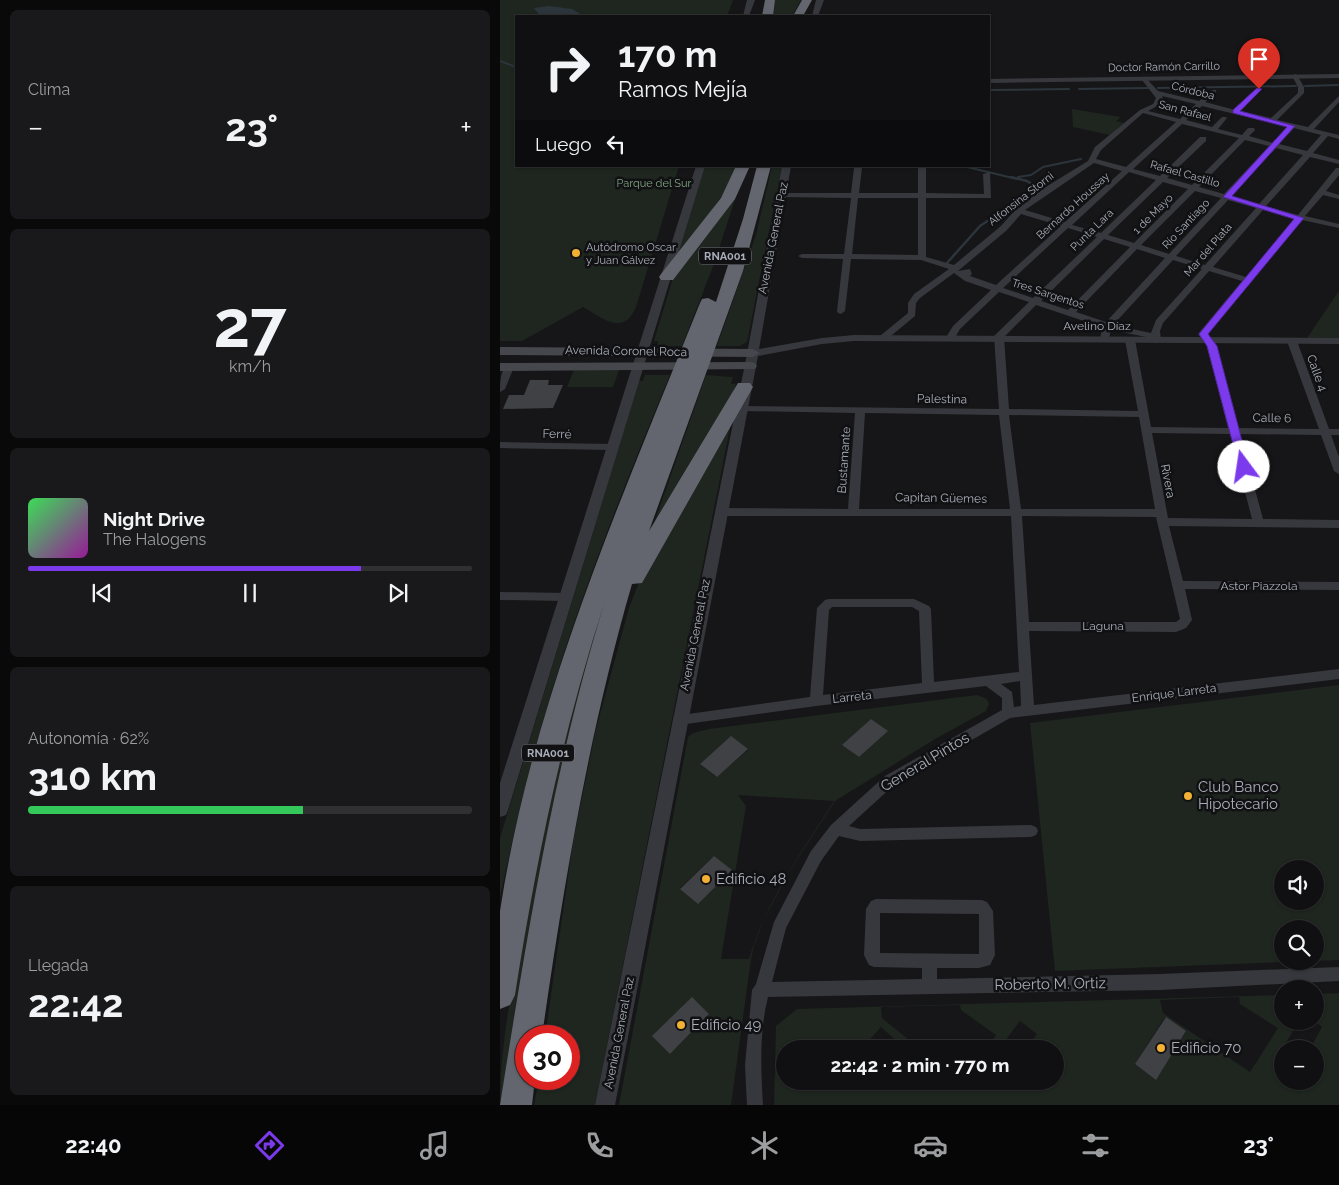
<!DOCTYPE html>
<html lang="es">
<head>
<meta charset="utf-8">
<style>
  body { margin:0; font-family:Raleway,sans-serif; background:#19191b; color:#f1f3f6; height:100vh; display:flex; flex-direction:column; font-size:19px; white-space:nowrap }
  * { box-sizing:border-box; margin:0 }
  p { font-size:16px; color:#9c9d9f }
  .icon { flex:none; width:28px; height:28px; fill:none; stroke:currentColor; stroke-width:2; stroke-linecap:round; stroke-linejoin:round }
  .map { position:relative; flex:1; overflow:hidden }
  .panel { display:flex; flex-direction:column; gap:10px; padding:10px; background:#09090a; width:500px }
  .panel>* { flex:none }
  .banner { position:absolute; left:15px; top:15px; width:475px; height:152px; border-radius:0px; box-shadow:0 1px 4px #0004,0 0 0 1px #303032; background:#101012; color:#f1f3f6; overflow:hidden }
  .fabs { position:absolute; left:774px; top:860px; display:grid; gap:10px }
  .fabs a { display:grid; place-items:center; width:50px; height:50px; border-radius:50%; background:#101012; box-shadow:0 1px 4px #0004,0 0 0 1px #303032; font-size:25px }
  .speed { position:absolute; left:15px; top:1025px; display:flex; gap:10px; font-size:25px; font-weight:700; text-align:center }
  .speed>* { display:grid; place-content:center; width:65px; height:65px; border-radius:50%; background:#101012; box-shadow:0 1px 4px #0004,0 0 0 1px #303032; line-height:1 }
  .speed .limit { border:8px solid #d22; background:#fff; color:#111 }
  .pin { position:absolute; display:grid; place-items:center; width:42px; height:42px; color:#fff; margin:-51px -21px; border-radius:50% 50% 50% 0; rotate:-45deg; box-shadow:0 0 5px #0007 }
  .pin .icon { rotate:45deg }
  .me { position:absolute; width:55px; margin:-28px; rotate:346deg; stroke-linejoin:round; filter:drop-shadow(0 0 4px #0008) }
  .turn { display:flex; align-items:center; gap:18px; height:105px; padding:0 20px; font-size:22px }
  .turn .icon { width:65px; height:65px; stroke-width:2.5 }
  .turn b { display:block; font-size:35px; line-height:42px }
  .then { display:flex; align-items:center; height:48px; padding:0 20px; background:#0003; gap:10px; font-size:19px }
  .big { font-size:38px; font-weight:700; line-height:1.1 }
  .panel .card { flex:1; display:flex; flex-direction:column; justify-content:center; gap:8px; min-width:0; padding:0 18px; border-radius:8px; background:#19191b }
  .panel .dial { align-items:center; gap:0 }
  .dial b { font-size:65px; line-height:1 }
  .song { display:flex; align-items:center; gap:15px }
  .cover { width:60px; height:60px; border-radius:8px; background:linear-gradient(135deg,hsl(130 70% 55%),hsl(300 70% 35%)) }
  .played { height:5px; border-radius:2px; background:linear-gradient(90deg,#7c3aed 75%,#303032 75%) }
  .keys { display:flex; justify-content:space-around; direction:ltr }
  .heat { display:flex; justify-content:space-between; align-items:center; font-size:28px; direction:ltr }
  .charge { height:8px; border-radius:4px; background:linear-gradient(90deg,#34c759 62%,#303032 0) }
  .trip { position:absolute; left:276px; top:1040px; width:288px; height:50px; border-radius:25px; background:#101012; box-shadow:0 1px 4px #0004,0 0 0 1px #303032; font-weight:700; line-height:50px; text-align:center }
  .menu { display:flex; height:80px; justify-content:space-around; align-items:center; background:#060607; color:#9c9d9f }
  .menu .icon { width:35px; height:35px }
  .menu .current { color:#7c3aed }
  .menu b { font-size:22px; color:#f1f3f6 }
  main { display:flex; flex:1; min-height:0 }
  .map>svg:first-child { display:block }
</style>
</head>
<body>
<main>
<section class="panel">
<div class="card"><p>Clima</p>
<div class="heat"><a>−</a><b class="big">23°</b><a>+</a></div>
</div>
<div class="card dial"><b>27</b><p>km/h</p></div>
<div class="card">
<div class="song"><i class="cover"></i><div><b>Night Drive</b><p>The Halogens</p></div></div>
<div class="played"></div>
<div class="keys"><svg class="icon" aria-label="previous" viewBox="0 0 24 24"><path d="M18 5L8 12l10 7zM5 5v14"/></svg><svg class="icon" aria-label="pause" viewBox="0 0 24 24"><path d="M8 5v14M16 5v14"/></svg><svg class="icon" aria-label="next" viewBox="0 0 24 24"><path d="M6 5l10 7-10 7zM19 5v14"/></svg></div>
</div>
<div class="card"><p>Autonomía · 62%</p><b class="big">310 km</b><div class="charge"></div></div>
<div class="card"><p>Llegada</p><b class="big">22:42</b></div>
</section>
<div class="map">
<svg width="839" height="1105" viewBox="0 0 839 1105">
  <rect width="100%" height="100%" fill="#161618"/>
  <g fill="#1e261f" fill-rule="evenodd">
    <path d="M0,0H233L227,16H16V166H179L136,307C124,337 102,318 83,307L22,341H0Z"/>
    <path d="M275,0H301L292,16H273Z"/>
    <path d="M572,109L621,117L616,121L624,123L610,135L573,127Z"/>
    <path d="M204,166H238L231,184L176,258Z"/>
    <path d="M272,166H282L247,342L240,346H217L256,235Z"/>
    <path d="M237,193L214,264L182,346H158V341H154L175,271Z"/>
    <path d="M839,291V338H807Z"/>
    <path d="M74,370H119L113,387H67Z"/>
    <path d="M145,375H170C122,491 75,608 41,728C25,784 12,841 0,898V838L139,381H143Z"/>
    <path d="M206,375L233,377L231,384H236L231,401L152,529Z"/>
    <path d="M231,423L95,1105H34L39,1079H69V1036H45L73,842L96,729L129,608L143,572Z"/>
    <path d="M99,620L97,632L0,1105C0,1035 17,964 30,895C49,802 66,709 99,620Z"/>
    <path d="M839,685V960L815,961V929H782V961H808L555,971L530,723ZM782,869H815V901H782Z"/>
    <path d="M477,695L487,699L489,704L486,711L435,739L335,801L289,872L264,919L254,946L251,959L231,1105H119L188,737L193,733L209,729ZM371,719L387,731L359,757L343,745ZM231,737L248,750L216,777L200,764ZM238,795L334,801C302,851 266,901 249,959H221L246,806ZM214,856L231,871L197,903L180,888ZM192,998L209,1014L170,1054Z"/>
    <path d="M839,993V1105H274L276,1026L297,1009L782,995V1021H799L777,1058L782,1062V1081H815V1049H810L822,1027L815,1021V994ZM739,997L740,1004L778,1028L750,1072L663,1013L660,1000ZM460,1005L461,1010L496,1035L486,1049H499L520,1021L537,1034L526,1049H555V1081H367L363,1086L357,1081H285V1049H361L381,1027L399,1043L395,1049H420L382,1018L381,1007ZM665,1017L686,1032L655,1079L635,1064Z"/>
  </g>
  <path fill="#2c353c" d="M49,6L72,9L82,15L40,16L34,8Z"/>
  <g fill="none" stroke-linecap="round" stroke-linejoin="round">
    <g stroke="#2c353c" stroke-width="2">
      <path d="M0,61L16,67"/>
      <path d="M805,86L838,85"/>
      <path d="M658,88L796,86"/>
      <path d="M579,89L648,88"/>
      <path d="M489,90L569,89"/>
      <path d="M463,166L517,179"/>
      <path d="M518,177L531,175L543,167L581,159"/>
    </g>
    <path stroke="#2c353c" stroke-width="2.5" d="M447,263L480,226L535,189V186L527,181L511,177"/>
  </g>
  <g fill="#404145">
    <path d="M30,380H49L48,385H63L53,408L3,409L9,395H24Z"/>
    <path d="M371,719L388,731L359,757L342,745Z"/>
    <path d="M231,736L248,749L217,777L200,764Z"/>
    <path d="M214,856L232,870L198,904L180,889Z"/>
    <path d="M192,997L209,1014L170,1054L152,1036Z"/>
    <path d="M666,1017L686,1031L656,1080L635,1064Z"/>
  </g>
  <g fill="none" stroke-linecap="round" stroke-linejoin="round">
    <g fill="#37383d" fill-rule="evenodd">
      <path d="M795,74L797,75L804,87V93L777,120L808,127L839,96V102L814,129L839,135V139L828,136L813,153L839,160V164L810,157L766,206L798,215L836,168H839V175L826,191L839,195V199L823,195L805,216L839,224V228L802,220L708,334L717,346L738,428L819,429L787,341L792,338L797,341L829,429H839V435H831L839,457V474L834,471L821,435L740,434L763,519L839,520V528L669,526L683,581L839,582V590L685,589L692,620L686,628L676,632L529,631L534,705L839,669V679L510,718L395,784L349,826L360,829L531,825L536,827L538,831L536,835L531,837L360,841L339,836L321,861L286,928L272,982L422,979V968L374,967L369,965L364,955L366,909L371,901L376,899L482,900L487,902L493,911L495,955L490,965L479,968H437V979L660,974L839,967V981L660,990L268,997C259,1032 261,1070 263,1105H247L245,1065L252,990L256,984L274,922L311,851L331,825L385,776L502,710V698L486,686L316,706L179,725L174,724L173,720L174,716L310,697L317,608L325,600L329,599H414L429,606L431,609L434,682L519,672L511,516H220L215,512L220,508L348,509L355,413L242,411L237,408L239,406L499,409L494,336L529,302L499,292L460,329L453,341H447L445,339L453,326L491,290L465,281L454,273L420,298L416,303L415,316L386,340H380V336L408,313V303L414,294L449,269L421,260L351,259L345,311L341,314L338,313L337,311L343,259L302,258L298,256L302,254H344L351,198L281,197L277,195L281,193H351L354,168L356,166L362,168L359,193H418V166H426V193L484,194L483,174L490,172L491,198H426V257L454,265L501,226L516,209L544,188L588,161L595,147L640,110L653,104L656,98L642,80V78H646L658,91L699,101L712,90H716V92L705,102L735,110L757,88H761V90L741,111L771,118L798,93V87L792,76ZM662,96L696,104L680,119L648,111L657,106L663,98ZM702,106L788,127L773,143L749,136L755,130L754,128H748L742,135L718,129L727,118L726,117H722L712,127L686,120ZM643,113L676,122L626,167L596,159L601,150ZM682,124L739,138L692,185L667,178L706,141V137H700L660,176L633,169ZM794,128L821,135L807,151L779,144ZM745,140L769,146L724,194L699,187ZM776,148L803,155L759,204L731,196ZM594,163L622,171L565,222L525,210ZM629,172L656,180L601,233L572,225ZM663,182L688,189L634,243L608,235ZM695,191L721,198L669,254L641,245ZM358,198H418V255L352,254ZM728,200L756,208L705,265L676,256ZM763,210L794,219L746,277L713,267ZM521,214L561,226L496,285L470,276L472,274L470,269L458,271L507,230ZM568,228L597,237L533,298L503,288ZM604,239L630,247L568,310L541,301ZM637,249L665,258L606,322L576,312ZM673,260L702,269L656,320L651,333L613,325ZM709,271L742,281L698,334L707,346L728,428L651,427L635,340L630,337L625,340L638,411L509,409L504,337L536,305L602,327L600,340L602,342H608L611,330L651,338L653,342L656,343L661,340L660,331L663,323ZM365,413L499,415L510,509H359ZM509,415L639,417L655,509H521ZM652,433L730,434L752,519L668,518ZM522,516L656,517L680,619L676,622H529ZM332,607H412L419,611L422,683L323,695L329,610ZM520,681L521,706L514,707L512,692L501,684ZM380,913L479,914V954L380,953Z"/>
      <path d="M9,364L14,367L5,389L0,392C0,382 0,369 9,364Z"/>
      <path d="M0,442L113,444L118,447L113,450L0,448Z"/>
      <path d="M0,592L66,593L70,594L72,597L70,600L66,601L0,600Z"/>
    </g>
    <g fill="#37383d" fill-rule="evenodd">
      <path d="M247,0H255L249,16H243Z"/>
      <path d="M316,0H324L318,16H312Z"/>
      <path d="M839,74V78L489,83V79Z"/>
      <path d="M196,166H205L8,810L6,815L0,817V783Z"/>
      <path d="M282,166H291L259,349L322,338L354,335L839,338V344L354,341L322,344L258,356L115,1105H95L246,359Z"/>
    </g>
    <g fill="#45474d" fill-rule="evenodd">
      <path d="M0,347L253,349L260,353L253,357L0,355Z"/>
      <path d="M250,362L255,363L257,366L255,369L0,371V363Z"/>
    </g>
    <g fill="#63666e" fill-rule="evenodd">
      <path d="M265,0H275L273,16H262Z"/>
      <path d="M302,0H312L303,16H293Z"/>
      <path d="M236,166H250L235,199L173,280H161L159,277L161,274L221,198Z"/>
      <path d="M257,166H271L243,271L149,531L238,383H250L253,387L142,583L132,584C89,732 64,883 42,1036H26V1079H35L32,1105H0C27,936 54,765 105,601C63,730 36,861 15,995L10,1005L0,1009C0,979 0,940 0,911C32,700 121,500 200,303L202,299L208,298L216,302L243,219Z"/>
    </g>
  </g>
  <path fill="#7c3aed" stroke="#51269a" d="M757,88L762,89L740,111L795,126L732,196L804,218L708,334L717,346L749,467L744,471L739,467L707,346L699,334L794,219L723,197L787,127L733,113V110Z"/>
  <g fill="#f2b134" stroke="#111113" stroke-width="2">
    <circle cx="76" cy="253" r="5"/>
    <circle cx="688" cy="796" r="5"/>
    <circle cx="206" cy="879" r="5"/>
    <circle cx="181" cy="1025" r="5"/>
    <circle cx="661" cy="1048" r="5"/>
  </g>
  <g text-anchor="middle" dominant-baseline="central" stroke-width="5" stroke-linejoin="round" paint-order="stroke">
    <g font-size="11" fill="#a8adb8" stroke="#111113">
      <text transform="translate(664 67) rotate(-1)">Doctor Ramón Carrillo</text>
      <text transform="translate(693 91) rotate(14)">Córdoba</text>
      <text transform="translate(685 111) rotate(15)">San Rafael</text>
      <text transform="translate(685 174) rotate(16)">Rafael Castillo</text>
      <text transform="translate(521 199) rotate(-38)">Alfonsina Storni</text>
      <text transform="translate(573 206) rotate(-42)">Bernardo Houssay</text>
      <text transform="translate(653 214) rotate(-45)">1 de Mayo</text>
      <text transform="translate(686 224) rotate(-47)">Río Santiago</text>
      <text transform="translate(592 230) rotate(-44)">Punta Lara</text>
      <text transform="translate(708 250) rotate(-49)">Mar del Plata</text>
      <text transform="translate(548 294) rotate(18)">Tres Sargentos</text>
    </g>
    <g font-size="11" fill="#7fa381" stroke="#111113">
      <text x="154" y="183">Parque del Sur</text>
    </g>
    <g font-size="11" fill="#a8adb8" stroke="#111113" text-anchor="start">
      <text x="86" y="247">Autódromo Oscar<tspan x="86" dy="13">y Juan Gálvez</tspan></text>
    </g>
    <g fill="#111113" stroke="#7b7e86" stroke-width="1">
      <rect x="199" y="247.5" width="52" height="17" rx="4"/>
      <rect x="22" y="744.5" width="52" height="17" rx="4"/>
    </g>
    <g font-size="11" font-weight="bold" fill="#a8adb8">
      <text x="225" y="256">RNA001</text>
      <text x="48" y="753">RNA001</text>
    </g>
    <g font-size="12" fill="#a8adb8" stroke="#111113">
      <text transform="translate(273 238) rotate(-79)">Avenida General Paz</text>
      <text x="597" y="326">Avelino Díaz</text>
      <text transform="translate(126 351) rotate(1)">Avenida Coronel Roca</text>
      <text transform="translate(817 373) rotate(70)">Calle 4</text>
      <text transform="translate(442 399) rotate(1)">Palestina</text>
      <text transform="translate(772 418) rotate(1)">Calle 6</text>
      <text transform="translate(57 434) rotate(1)">Ferré</text>
      <text transform="translate(344 460) rotate(-86)">Bustamante</text>
      <text transform="translate(668 481) rotate(79)">Rivera</text>
      <text transform="translate(441 498) rotate(1)">Capitan Güemes</text>
      <text x="759" y="586">Astor Piazzola</text>
      <text x="603" y="626">Laguna</text>
      <text transform="translate(195 635) rotate(-79)">Avenida General Paz</text>
      <text transform="translate(674 693) rotate(-7)">Enrique Larreta</text>
      <text transform="translate(352 697) rotate(-6)">Larreta</text>
      <text transform="translate(119 1033) rotate(-79)">Avenida General Paz</text>
    </g>
    <g font-size="15" fill="#a8adb8" stroke="#111113">
      <text transform="translate(425 762) rotate(-31)">General Pintos</text>
      <text transform="translate(550 984) rotate(-1)">Roberto M. Ortiz</text>
    </g>
    <g font-size="15" fill="#a8adb8" stroke="#111113" text-anchor="start">
      <text x="698" y="787">Club Banco<tspan x="698" dy="17">Hipotecario</tspan></text>
      <text x="216" y="879">Edificio 48</text>
      <text x="191" y="1025">Edificio 49</text>
      <text x="671" y="1048">Edificio 70</text>
    </g>
  </g>
</svg>
<div class="fabs">
<a><svg class="icon" aria-label="sound" viewBox="0 0 24 24"><path d="M4 9h4l5-4v14l-5-4H4zM17 9q2 3 0 6"/></svg></a>
<a><svg class="icon" aria-label="search" viewBox="0 0 24 24"><circle cx="10" cy="10" r="6"/><path d="M15 15l6 6"/></svg></a>
<a>+</a>
<a>−</a>
</div>
<div class="speed"><div class="limit">30</div></div>
<div class="pin" style="left:759px;top:89px;background:#d93025"><svg class="icon" aria-label="arrive" viewBox="0 0 24 24"><path d="M6 21V4h12l-3 4 3 4H6"/></svg></div>
<svg class="me" style="left:744px;top:467px" viewBox="-20 -20 40 40"><circle r="19" fill="#fff"/><path d="M0-13L10 11 0 6-10 11z" fill="#7c3aed"/></svg>
<div class="trip">22:42 · 2 min · 770 m</div>
<div class="banner">
<div class="turn"><svg class="icon" aria-label="right" viewBox="0 0 24 24"><path d="M7 20v-9h11M14 6l5 5-5 5"/></svg><div><b>170 m</b>Ramos Mejía</div></div>
<div class="then">Luego<svg class="icon" aria-label="left" viewBox="0 0 24 24"><path d="M17 20v-9H6M10 6l-5 5 5 5"/></svg></div>
</div>
</div>
</main>
<nav class="menu">
<b>22:40</b>
<svg class="icon current" aria-label="directions" viewBox="0 0 24 24"><path d="M12 3l9 9-9 9-9-9zM9 14v-3h6M13 9l2 2-2 2"/></svg>
<svg class="icon" aria-label="music" viewBox="0 0 24 24"><path d="M9 18V5l10-2v13"/><circle cx="6" cy="18" r="3"/><circle cx="16" cy="16" r="3"/></svg>
<svg class="icon" aria-label="phone" viewBox="0 0 24 24"><path d="M5 4h4l2 5-3 2q2 4 5 5l2-3 5 2v4C11 20 4 13 5 4z"/></svg>
<svg class="icon" aria-label="climate" viewBox="0 0 24 24"><path d="M12 3v18M4 7l16 10M4 17L20 7"/></svg>
<svg class="icon" aria-label="car" viewBox="0 0 24 24"><path d="M5 17H2v-5l4-1 3-4h7l3 4 3 1v5h-3M9 17h6M6 11h13"/><circle cx="7" cy="17" r="2"/><circle cx="17" cy="17" r="2"/></svg>
<svg class="icon" aria-label="filters" viewBox="0 0 24 24"><path d="M4 7h16M4 17h16"/><circle cx="9" cy="7" r="2"/><circle cx="15" cy="17" r="2"/></svg>
<b>23°</b>
</nav>
</body>
</html>
